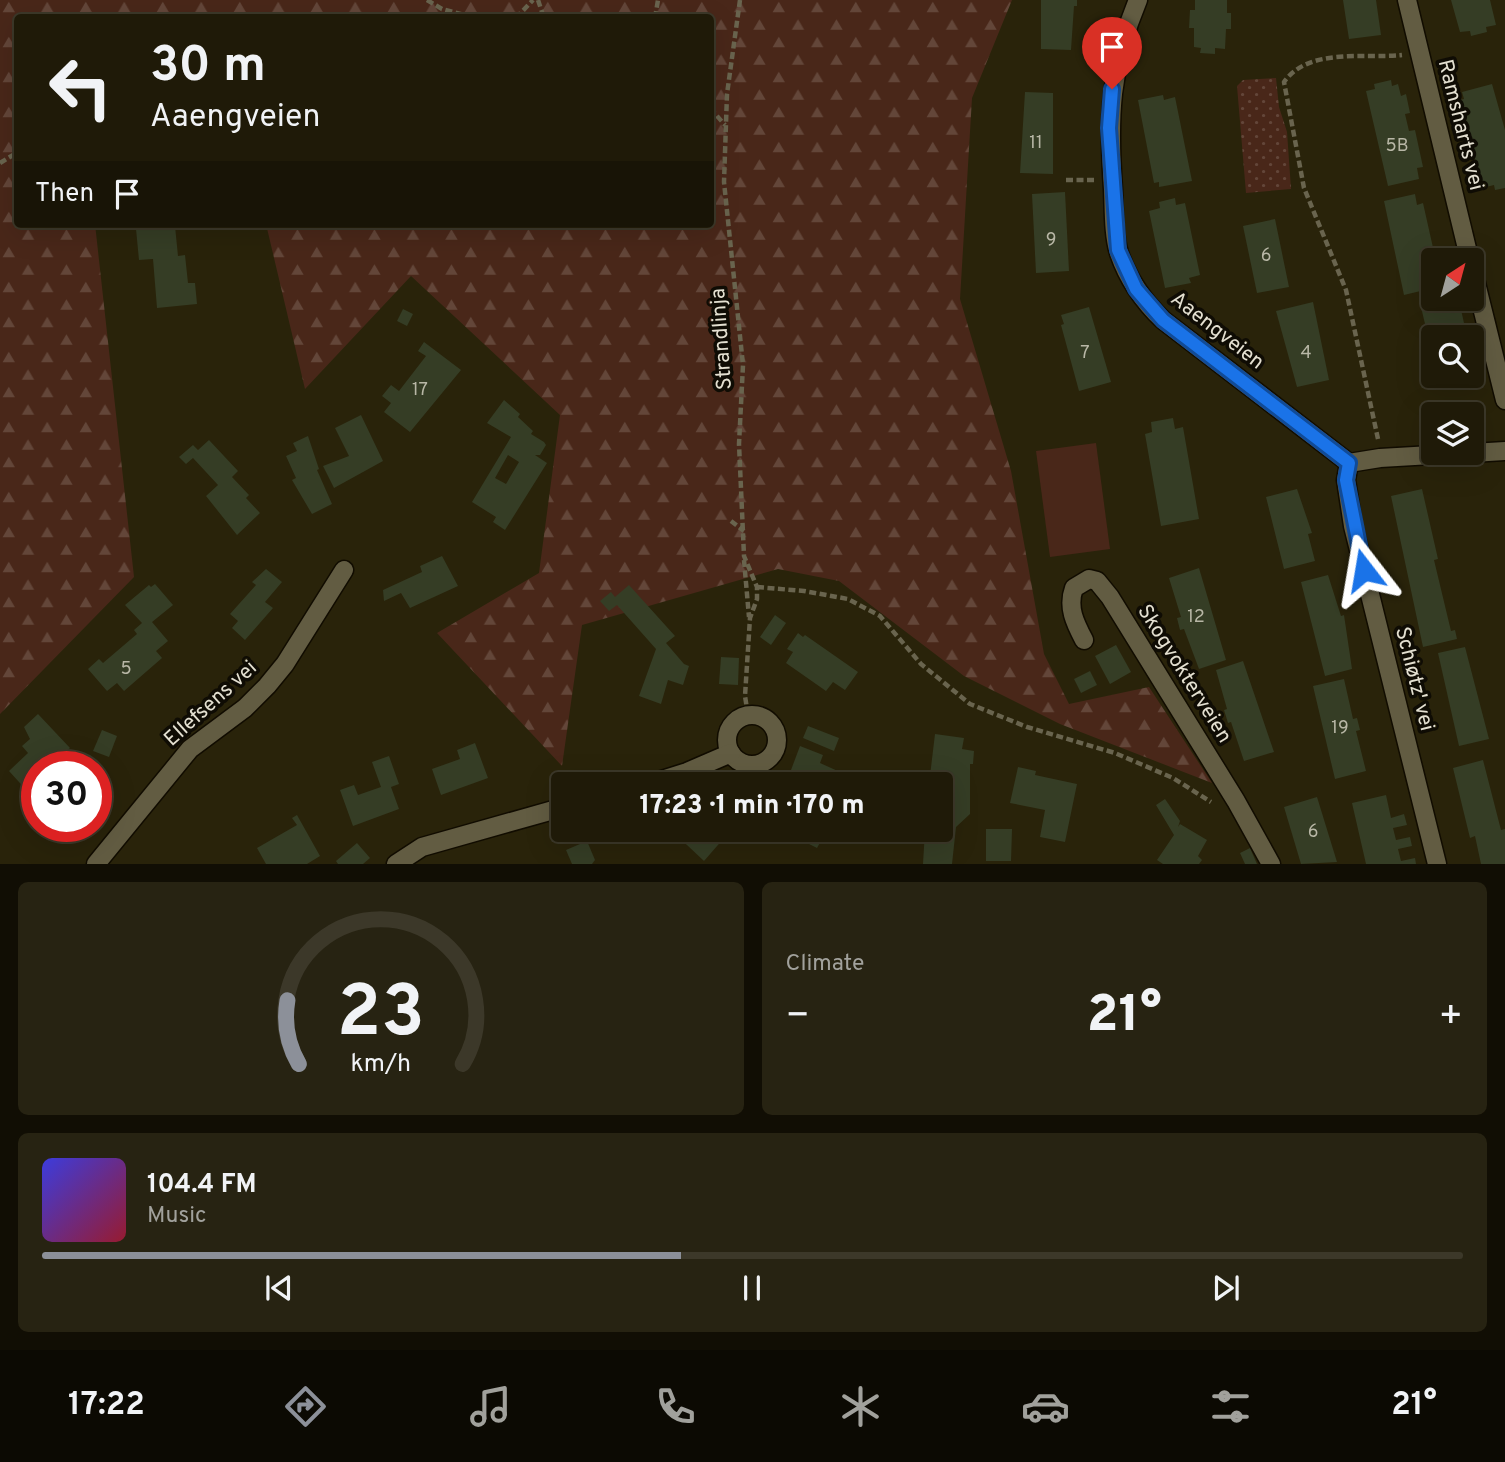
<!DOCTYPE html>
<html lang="en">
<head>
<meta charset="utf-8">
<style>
  body { margin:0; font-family:Overpass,sans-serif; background:#272312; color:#f1f3f6; height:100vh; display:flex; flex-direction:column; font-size:26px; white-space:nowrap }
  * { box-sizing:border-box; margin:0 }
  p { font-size:23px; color:#a1a19c }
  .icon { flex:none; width:38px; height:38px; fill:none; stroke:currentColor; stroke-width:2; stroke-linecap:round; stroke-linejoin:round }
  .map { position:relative; height:864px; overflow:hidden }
  .panel { display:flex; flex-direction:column; gap:18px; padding:18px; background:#110e04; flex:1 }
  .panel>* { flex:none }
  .hud { position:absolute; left:14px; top:14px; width:700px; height:214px; border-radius:7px; box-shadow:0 7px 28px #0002,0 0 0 2px #3c3829; background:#1f1a08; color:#f1f3f6; overflow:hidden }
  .needle { width:46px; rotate:36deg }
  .controls { position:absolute; left:1421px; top:248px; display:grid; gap:14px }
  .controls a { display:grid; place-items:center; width:63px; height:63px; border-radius:7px; background:#1f1a08; box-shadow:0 7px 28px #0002,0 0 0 2px #3c3829; font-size:35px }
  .speed { position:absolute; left:21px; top:751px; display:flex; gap:14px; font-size:35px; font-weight:700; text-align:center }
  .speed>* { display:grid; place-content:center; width:91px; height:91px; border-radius:50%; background:#1f1a08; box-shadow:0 7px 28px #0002,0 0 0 2px #3c3829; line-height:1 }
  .speed .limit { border:10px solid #d22; background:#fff; color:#111 }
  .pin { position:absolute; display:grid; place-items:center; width:60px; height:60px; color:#fff; margin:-72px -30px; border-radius:50% 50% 50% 0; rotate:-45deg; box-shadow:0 0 7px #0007 }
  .pin .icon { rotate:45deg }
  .me { position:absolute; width:77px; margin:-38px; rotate:346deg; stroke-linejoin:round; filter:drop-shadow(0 0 5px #0008) }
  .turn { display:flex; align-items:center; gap:24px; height:147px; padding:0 21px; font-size:32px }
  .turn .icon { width:91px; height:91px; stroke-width:2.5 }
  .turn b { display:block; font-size:49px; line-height:60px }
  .then { display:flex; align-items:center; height:66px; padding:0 21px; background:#0003; gap:14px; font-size:26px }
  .big { font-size:52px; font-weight:800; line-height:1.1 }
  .panel .card { flex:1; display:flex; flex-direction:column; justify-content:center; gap:10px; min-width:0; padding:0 24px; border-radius:10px; background:#272312 }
  .panel .dial { align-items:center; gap:0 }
  .dial svg { height:182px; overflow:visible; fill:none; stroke:#3c3829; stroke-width:7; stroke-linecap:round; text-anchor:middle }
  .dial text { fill:#f1f3f6; stroke:none }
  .song { display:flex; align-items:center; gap:21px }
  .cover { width:84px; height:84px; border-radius:10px; background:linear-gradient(135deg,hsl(240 70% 55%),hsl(350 70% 35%)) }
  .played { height:7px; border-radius:4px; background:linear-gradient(90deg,#8c9099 45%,#3c3829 45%) }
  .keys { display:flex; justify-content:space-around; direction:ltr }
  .heat { display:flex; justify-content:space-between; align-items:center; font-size:38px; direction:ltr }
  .panel .tiles { flex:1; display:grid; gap:18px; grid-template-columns:1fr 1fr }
  .card:last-child { grid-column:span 2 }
  .trip { position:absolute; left:551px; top:772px; width:402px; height:70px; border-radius:7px; background:#1f1a08; box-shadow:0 7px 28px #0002,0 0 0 2px #3c3829; font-weight:800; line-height:70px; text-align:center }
  .menu { display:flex; height:112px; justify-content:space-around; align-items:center; background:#0c0a03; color:#a1a19c }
  .menu .icon { width:49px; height:49px }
  .menu .selected { color:#8c9099 }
  .menu b { font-size:32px; color:#f1f3f6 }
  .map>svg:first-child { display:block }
</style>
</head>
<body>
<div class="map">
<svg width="1505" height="864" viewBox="0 0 1505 864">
  <defs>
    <pattern id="forest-firs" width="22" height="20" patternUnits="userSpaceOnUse" patternTransform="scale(1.75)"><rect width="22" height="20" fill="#492719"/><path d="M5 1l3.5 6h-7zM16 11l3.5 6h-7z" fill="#634639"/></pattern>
    <pattern id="park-dots" width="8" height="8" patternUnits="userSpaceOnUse" patternTransform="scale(1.75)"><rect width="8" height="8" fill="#492719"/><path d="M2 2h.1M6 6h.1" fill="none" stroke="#634639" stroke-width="1.8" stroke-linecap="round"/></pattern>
  </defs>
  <rect width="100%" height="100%" fill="#29230a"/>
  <path fill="#492719" d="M1096,443L1110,549L1050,557L1036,451Z"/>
  <path fill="url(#forest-firs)" d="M0,0H1012L972,98L960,299L1011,471L1044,654L1069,704L1149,687L1212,783L1060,724L964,676L839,581L778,569L582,625L562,766L437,633L539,573L560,415L411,276L305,389L266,224H710V18H18V224H95L134,577L0,714Z"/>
  <path fill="url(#park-dots)" d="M1276,78L1279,107L1287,132L1291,189L1246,193L1237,86L1243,80Z"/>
  <g fill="#353d25" fill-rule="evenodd">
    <path d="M1041,0H1077V6H1074L1071,50L1041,49Z"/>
    <path d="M1195,0H1227V13H1231V29H1226L1225,49L1215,48V54L1200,53L1201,48L1194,47V28H1189L1190,10H1195Z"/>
    <path d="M1343,0H1376L1381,35L1349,39Z"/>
    <path d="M1451,0H1490L1496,25L1486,27L1487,32L1471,36L1470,31L1460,32Z"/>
    <path d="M1391,80L1392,86L1398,84L1401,96L1406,94L1410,113L1405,114L1409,131L1415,130L1423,167L1417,168L1419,179L1388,186L1366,91L1375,89L1374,84Z"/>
    <path d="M1492,84L1505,130V188L1495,190L1494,185L1486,187L1485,182L1481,183L1459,100L1464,99L1462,92Z"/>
    <path d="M1025,92L1053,93V174L1020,173Z"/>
    <path d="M1163,95L1164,100L1175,97L1192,181L1159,187V182L1154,183L1138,100Z"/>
    <path d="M1065,192L1069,271L1036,273L1032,194Z"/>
    <path d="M1415,194L1417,205L1423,203L1436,261H1433V288L1404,295L1384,201Z"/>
    <path d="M1175,198L1176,205L1185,203L1200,275L1189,278L1191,283L1165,288L1149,211L1160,208L1159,202Z"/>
    <path d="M1275,219L1289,287L1257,293L1243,226Z"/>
    <path d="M175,226L178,256L185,255L188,283H195L197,304L157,308L153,259L139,260L136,229Z"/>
    <path d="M1434,299H1453L1455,306L1460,305L1464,323L1459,324L1462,338H1433L1432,353L1420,303Z"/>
    <path d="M1313,302L1329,380L1297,387L1276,311Z"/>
    <path d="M1089,307L1111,382L1079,391L1061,325L1064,324L1061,315Z"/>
    <path d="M403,309L413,314L407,326L397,321Z"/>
    <path d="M424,342L461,370L410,432L384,412L391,403L382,396L391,385L399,391L426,356L418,351Z"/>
    <path d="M1438,376H1471L1472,378L1441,386Z"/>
    <path d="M504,400L520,414L518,417L533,431L531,434L544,442L546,445L540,455H535L547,463L505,530L493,522L496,517L472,502L511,437L487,423ZM508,455L519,462L506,484L495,478Z"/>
    <path d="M361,415L383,461L334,488L323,466L349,456L335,428Z"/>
    <path d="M1173,418L1175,429L1183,427L1199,519L1161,526L1145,434L1152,432L1151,422Z"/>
    <path d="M308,436L319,469L317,470L332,504L312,514L292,480L296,478L286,456L297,451L293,443Z"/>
    <path d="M209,440L238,471L232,477L249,495L246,498L260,513L237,535L206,496L218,485L193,458L186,464L179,457L193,445L198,450Z"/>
    <path d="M1297,489L1312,533L1308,534L1315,561L1284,569L1266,497Z"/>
    <path d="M1422,489L1438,559L1434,560L1451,631L1455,630L1457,639L1423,647L1391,496Z"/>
    <path d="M442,556L458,586L410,608L401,593L384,601L383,590L422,572L420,566Z"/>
    <path d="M1199,568L1226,660L1199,669L1184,629L1180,630L1177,618L1181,617L1169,578Z"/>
    <path d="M266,569L282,582L265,602L273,608L245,640L232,628L238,621L230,614L256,585L252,582Z"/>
    <path d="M1328,575L1341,616L1344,615L1352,669L1325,676L1301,582Z"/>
    <path d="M155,584L173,605L152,622L168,641L156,651L162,658L124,691L117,683L107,691L88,669L99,659L103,663L137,634L134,630L142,623L125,605L149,585L151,587Z"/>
    <path d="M629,585L675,636L666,643L684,664L689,666L683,685L668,680L661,704L639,696L656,649L617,605L609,611L600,601L611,592L615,597Z"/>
    <path d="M775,615L786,623L771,645L760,637Z"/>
    <path d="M798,633L803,637L805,635L858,672L845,690L833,682L826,691L786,663L793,652L787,649Z"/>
    <path d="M1116,645L1131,672L1110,684L1095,656Z"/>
    <path d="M1465,647L1489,739L1459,746L1438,653Z"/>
    <path d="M721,657L739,658L738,685L719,684Z"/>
    <path d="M1243,661L1274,752L1244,761L1231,722L1228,723L1224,710L1227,709L1216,670Z"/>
    <path d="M1090,671L1097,685L1081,693L1074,679Z"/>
    <path d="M1344,679L1353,719L1357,718L1360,730L1356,731L1366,771L1335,779L1313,686Z"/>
    <path d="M38,714L70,748L49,766H37V785L29,793L9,771L28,753L22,746L30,739L24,727Z"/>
    <path d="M808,726L839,738L834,751L803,738Z"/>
    <path d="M102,730L117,736L109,757L93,751Z"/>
    <path d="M935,734L964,738L962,749L974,751L973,764H970V814L956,827L952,864H923L925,830H942V784H929Z"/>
    <path d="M475,743L488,778L441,795L432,769L460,759L457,750Z"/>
    <path d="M800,746L823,755L820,763L840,772L837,781L843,784H816L818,779L791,770Z"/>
    <path d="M389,756L399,784L391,787L399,809L353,826L340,790L354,785L358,795L381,787L372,762Z"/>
    <path d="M1483,760L1501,830L1505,829V864H1481L1475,836L1470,838L1453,768Z"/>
    <path d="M1018,767L1036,771L1035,775L1077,784L1065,842L1040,837L1045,810L1010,803Z"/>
    <path d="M1386,795L1391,818L1404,814L1407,825L1393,828L1396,840L1410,837L1412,846L1398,849L1401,861L1415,858L1416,864H1366L1352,803Z"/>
    <path d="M1317,797L1337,862L1301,864L1284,807Z"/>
    <path d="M1165,799L1180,821L1178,827L1180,824L1207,840L1198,856L1202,860L1199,864H1163L1157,860L1174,835L1156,805Z"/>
    <path d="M297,815L320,856L307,864H266L257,848L297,825L292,818Z"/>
    <path d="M986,829H1012L1011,861H986Z"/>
    <path d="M671,830H731L704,861Z"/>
    <path d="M807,830H827L817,848L803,841Z"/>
    <path d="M587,841L595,860L592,864H572L566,850Z"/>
    <path d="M357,843L370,858L363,864H338L336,861Z"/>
    <path d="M1250,848L1257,864H1245L1240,853Z"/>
  </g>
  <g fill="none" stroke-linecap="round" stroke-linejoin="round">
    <defs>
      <g id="minor">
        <path d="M1138,0C1110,66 1108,118 1113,189C1114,209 1113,234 1119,253C1128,279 1143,301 1163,320L1349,463"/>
        <path d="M1407,0L1470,261"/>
        <path d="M1472,267L1505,400"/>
        <path d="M1472,453L1505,451"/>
        <path d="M1349,463L1346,480L1353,526L1437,864"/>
        <path d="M1349,463L1380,458L1466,453"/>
        <path d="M1084,640C1075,623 1067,607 1074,588L1089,579L1097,581L1110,597L1236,801L1271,864"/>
        <circle cx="752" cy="740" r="25"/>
        <path d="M649,784L687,772L731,753"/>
        <path d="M96,864L190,749L245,708L267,686L285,664L344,570"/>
        <path d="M396,864L422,847L564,807"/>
      </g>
    </defs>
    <use href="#minor" stroke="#110c00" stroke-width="21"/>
    <g stroke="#69644e" stroke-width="4.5" stroke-dasharray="7 3.5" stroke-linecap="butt">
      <path d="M427,0L442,9L476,18"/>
      <path d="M538,0L544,18"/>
      <path d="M740,0L727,94L724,182L743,365L739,444L744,556L757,587V599L750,618L745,696L748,715"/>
      <path d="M161,18H165"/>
      <path d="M516,18L533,0"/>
      <path d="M655,18L658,0"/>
      <path d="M710,108L725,125"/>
      <path d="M0,163L18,152"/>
      <path d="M1066,180H1094"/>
      <path d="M1378,439L1346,290L1304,188L1284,82C1309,47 1364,59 1402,55"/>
      <path d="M731,521L744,531"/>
      <path d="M744,560L749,617"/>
      <path d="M757,587L804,591L848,599L880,616L921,664L970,704L1027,727L1115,753L1173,778L1211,802"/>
    </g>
    <use href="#minor" stroke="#625c42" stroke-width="18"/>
  </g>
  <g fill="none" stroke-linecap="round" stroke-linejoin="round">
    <defs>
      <path id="route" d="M1112,89L1109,128L1118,250L1136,289L1163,320L1349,463L1346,480L1364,570"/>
    </defs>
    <use href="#route" stroke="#114b97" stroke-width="18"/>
    <use href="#route" stroke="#1a73e8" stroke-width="12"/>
  </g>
  <g text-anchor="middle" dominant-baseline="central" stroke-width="7" stroke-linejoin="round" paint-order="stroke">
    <g font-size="18" fill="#b8b7a6">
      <text x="1036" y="143">11</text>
      <text x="1397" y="146">5B</text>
      <text x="1051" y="240">9</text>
      <text x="1266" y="256">6</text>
      <text x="1085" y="353">7</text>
      <text x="1306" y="353">4</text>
      <text x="420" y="390">17</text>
      <text x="1196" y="617">12</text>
      <text x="126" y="669">5</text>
      <text x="1340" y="728">19</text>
      <text x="1313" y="832">6</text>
    </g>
    <g font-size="21" fill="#e4e0d1" stroke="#0f0c04">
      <text transform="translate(1460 125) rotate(76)">Ramsharts vei</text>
      <text transform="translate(1217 331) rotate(38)">Aaengveien</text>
      <text transform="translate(722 339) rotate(-94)">Strandlinja</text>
      <text transform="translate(1184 674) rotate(58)">Skogvokterveien</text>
      <text transform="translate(1414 679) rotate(76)">Schiøtz' vei</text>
      <text transform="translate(211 704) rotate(-42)">Ellefsens vei</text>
    </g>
  </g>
</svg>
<div class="controls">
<a><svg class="needle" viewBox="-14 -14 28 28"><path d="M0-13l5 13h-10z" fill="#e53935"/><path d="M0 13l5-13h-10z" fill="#a1a19c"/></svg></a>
<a><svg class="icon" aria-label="search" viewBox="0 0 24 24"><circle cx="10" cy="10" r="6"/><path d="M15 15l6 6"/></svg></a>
<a><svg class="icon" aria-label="layers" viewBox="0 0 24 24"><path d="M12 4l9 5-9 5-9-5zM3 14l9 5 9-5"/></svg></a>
</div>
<div class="speed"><div class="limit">30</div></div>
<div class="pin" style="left:1112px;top:89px;background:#d93025"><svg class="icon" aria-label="arrive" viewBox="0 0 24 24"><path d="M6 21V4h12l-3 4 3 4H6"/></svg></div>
<svg class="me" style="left:1364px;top:570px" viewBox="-20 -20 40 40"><path d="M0-17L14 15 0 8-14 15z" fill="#1a73e8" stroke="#fff" stroke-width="4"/></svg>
<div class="trip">17:23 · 1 min · 170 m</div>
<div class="hud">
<div class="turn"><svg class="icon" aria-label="left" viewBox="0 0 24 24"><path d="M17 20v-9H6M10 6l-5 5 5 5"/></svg><div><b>30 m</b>Aaengveien</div></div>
<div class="then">Then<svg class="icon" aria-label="arrive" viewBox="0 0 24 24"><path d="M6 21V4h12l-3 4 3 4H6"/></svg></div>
</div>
</div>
<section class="panel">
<div class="tiles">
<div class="card dial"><svg viewBox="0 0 100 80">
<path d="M14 69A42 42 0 1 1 86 69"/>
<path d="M14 69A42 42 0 0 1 9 41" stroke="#8c9099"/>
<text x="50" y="56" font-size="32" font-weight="700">23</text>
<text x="50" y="72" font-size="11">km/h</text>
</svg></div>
<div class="card"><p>Climate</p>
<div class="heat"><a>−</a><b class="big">21°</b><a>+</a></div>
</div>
<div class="card">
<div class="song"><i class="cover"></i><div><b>104.4 FM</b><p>Music</p></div></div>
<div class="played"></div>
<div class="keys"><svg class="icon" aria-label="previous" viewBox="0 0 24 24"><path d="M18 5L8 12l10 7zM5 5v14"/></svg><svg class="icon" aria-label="pause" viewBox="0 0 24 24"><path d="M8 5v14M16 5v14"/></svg><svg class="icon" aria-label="next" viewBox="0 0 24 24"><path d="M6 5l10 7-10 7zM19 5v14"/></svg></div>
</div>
</div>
</section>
<nav class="menu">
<b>17:22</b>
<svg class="icon selected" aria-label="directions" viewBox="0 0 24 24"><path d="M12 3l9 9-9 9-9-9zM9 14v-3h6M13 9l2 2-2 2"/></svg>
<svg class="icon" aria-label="music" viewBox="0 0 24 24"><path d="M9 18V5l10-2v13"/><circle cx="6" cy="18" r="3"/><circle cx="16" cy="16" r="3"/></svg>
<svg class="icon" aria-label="phone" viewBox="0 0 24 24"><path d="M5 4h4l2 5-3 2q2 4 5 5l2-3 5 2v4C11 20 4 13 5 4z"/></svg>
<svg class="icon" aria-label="climate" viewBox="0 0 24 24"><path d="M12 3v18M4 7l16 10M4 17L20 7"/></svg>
<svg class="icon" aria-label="car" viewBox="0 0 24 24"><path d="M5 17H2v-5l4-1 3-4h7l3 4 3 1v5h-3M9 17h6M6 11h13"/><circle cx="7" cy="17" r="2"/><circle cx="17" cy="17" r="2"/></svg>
<svg class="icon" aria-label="filters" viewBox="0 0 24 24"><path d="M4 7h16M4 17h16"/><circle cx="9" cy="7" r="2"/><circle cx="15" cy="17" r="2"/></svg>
<b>21°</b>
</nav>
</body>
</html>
